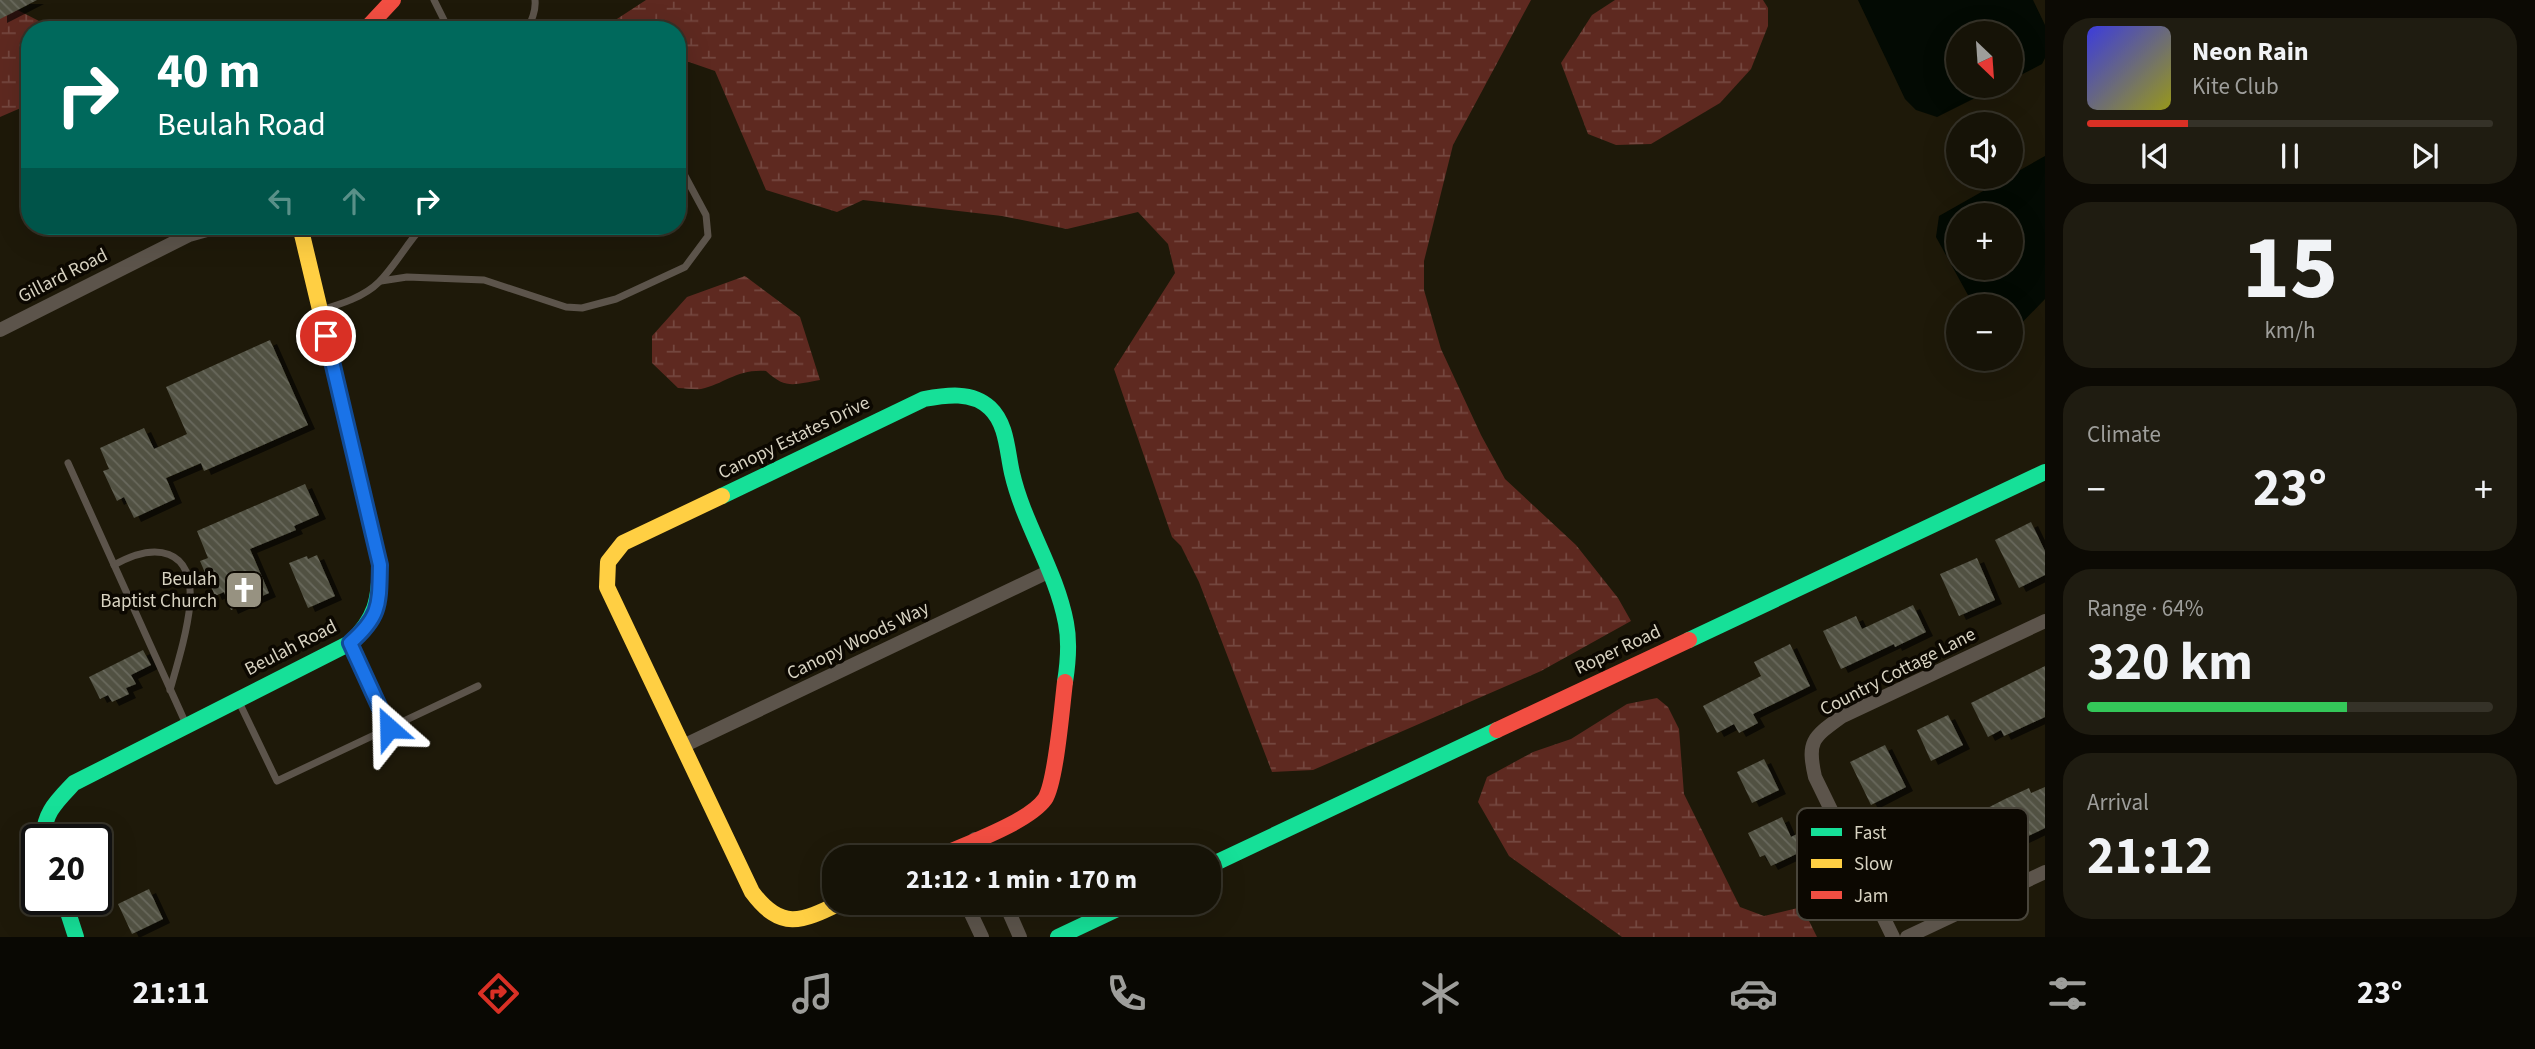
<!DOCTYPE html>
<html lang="en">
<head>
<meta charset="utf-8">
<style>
  body { margin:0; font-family:"Source Sans 3",sans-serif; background:#1f1c11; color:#f1f3f6; height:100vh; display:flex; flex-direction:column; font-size:26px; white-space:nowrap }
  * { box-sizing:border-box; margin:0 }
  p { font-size:23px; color:#9e9e9b }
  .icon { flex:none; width:38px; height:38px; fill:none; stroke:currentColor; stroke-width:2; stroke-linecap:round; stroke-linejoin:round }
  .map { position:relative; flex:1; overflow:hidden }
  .details { display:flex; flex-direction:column; gap:18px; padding:18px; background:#0c0a04; width:490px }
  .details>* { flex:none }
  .top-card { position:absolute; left:21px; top:21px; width:665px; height:214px; border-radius:28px; box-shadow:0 7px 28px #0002,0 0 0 2px #353228; background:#00695c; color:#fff; overflow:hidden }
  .needle { width:46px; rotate:155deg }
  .controls { position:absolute; left:1946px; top:21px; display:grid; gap:14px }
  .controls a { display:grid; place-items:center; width:77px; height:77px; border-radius:50%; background:#161307; box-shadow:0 7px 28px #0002,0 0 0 2px #353228; font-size:35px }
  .speed { position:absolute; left:21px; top:824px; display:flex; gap:14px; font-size:35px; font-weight:700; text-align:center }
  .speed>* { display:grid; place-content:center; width:91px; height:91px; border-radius:50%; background:#161307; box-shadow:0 7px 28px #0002,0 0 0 2px #353228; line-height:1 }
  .speed .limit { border:4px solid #111; border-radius:10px; background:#fff; color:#111 }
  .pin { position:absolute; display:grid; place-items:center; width:60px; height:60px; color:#fff; margin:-30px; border:4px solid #fff; border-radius:50%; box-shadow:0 2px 7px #0007 }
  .me { position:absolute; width:77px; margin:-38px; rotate:335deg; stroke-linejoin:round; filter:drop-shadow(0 0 5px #0008) }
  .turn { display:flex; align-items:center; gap:24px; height:147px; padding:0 21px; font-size:32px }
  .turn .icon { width:91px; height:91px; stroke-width:2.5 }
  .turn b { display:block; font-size:49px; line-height:60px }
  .lanes { display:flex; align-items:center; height:66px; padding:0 21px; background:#0003; justify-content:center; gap:35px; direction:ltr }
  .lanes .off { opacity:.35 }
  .big { font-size:52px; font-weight:700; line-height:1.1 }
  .details .tile { flex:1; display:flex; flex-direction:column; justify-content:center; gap:10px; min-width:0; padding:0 24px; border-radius:28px; background:#1f1c11 }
  .details .dial { align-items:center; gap:0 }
  .dial b { font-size:91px; line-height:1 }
  .song { display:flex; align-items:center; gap:21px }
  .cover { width:84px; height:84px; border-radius:10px; background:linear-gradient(135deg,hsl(240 70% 55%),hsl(60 70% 35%)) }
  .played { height:7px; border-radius:4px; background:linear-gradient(90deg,#d93025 25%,#353228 25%) }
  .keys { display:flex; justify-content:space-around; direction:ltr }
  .heat { display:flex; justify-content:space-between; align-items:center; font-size:38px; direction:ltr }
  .charge { height:10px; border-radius:5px; background:linear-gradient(90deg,#34c759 64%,#353228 0) }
  .trip { position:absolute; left:822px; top:845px; width:399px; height:70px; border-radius:28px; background:#161307; box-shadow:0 7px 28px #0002,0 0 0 2px #353228; font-weight:700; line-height:70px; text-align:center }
  .tab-bar { display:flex; height:112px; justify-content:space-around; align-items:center; background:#090803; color:#9e9e9b }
  .tab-bar .icon { width:49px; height:49px }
  .tab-bar .active { color:#d93025 }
  .tab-bar b { font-size:32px; color:#f1f3f6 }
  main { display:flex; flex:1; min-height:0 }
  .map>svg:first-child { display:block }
</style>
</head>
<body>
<main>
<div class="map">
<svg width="2045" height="937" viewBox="0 0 2045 937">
  <defs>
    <pattern id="wetland-marsh" width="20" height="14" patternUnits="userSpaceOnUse" patternTransform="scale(1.75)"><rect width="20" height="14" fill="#5e2920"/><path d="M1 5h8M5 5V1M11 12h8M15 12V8" fill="none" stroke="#74473f"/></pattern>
    <pattern id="building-back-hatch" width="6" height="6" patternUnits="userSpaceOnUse" patternTransform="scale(1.75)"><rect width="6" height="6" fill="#515143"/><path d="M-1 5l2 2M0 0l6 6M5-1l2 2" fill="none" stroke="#69695c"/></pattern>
    <filter id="shadow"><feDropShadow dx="7" dy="4" stdDeviation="0" flood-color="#0009"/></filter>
  </defs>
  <rect width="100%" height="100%" fill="#1e1909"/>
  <g fill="url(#wetland-marsh)">
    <path d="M646,0H1531L1453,145L1424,261V290L1441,349L1481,435L1505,479L1576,545L1618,598L1631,621L1541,671L1313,770L1272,772L1199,582L1181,546L1172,537L1114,369L1175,273L1168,244L1138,212L1067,229L1002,216L863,200L837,212L766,190L715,71L689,62H677V30H600Z"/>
    <path d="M1615,0H1763L1768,8V26L1751,69L1720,103L1651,144L1616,145L1588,134L1561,63L1592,15Z"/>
    <path d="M0,1L39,21L40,30H30V104L0,117Z"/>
    <path d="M745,276L800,317L820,380C795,384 786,390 766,371C736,369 725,384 701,389C694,390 685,388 678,388L652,363V336L687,297Z"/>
    <path d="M1657,698L1668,707L1679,729L1684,794L1740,907L1764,916L1802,907L1817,937H1622L1509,856L1478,802L1487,777L1533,752L1571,739L1627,704Z"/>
  </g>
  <g fill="#030a03" fill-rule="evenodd">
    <path d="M1858,0H2033L2045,25V58L2042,64L2011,80V33H1958V86H1999L1937,117L1916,110L1905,99Z"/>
    <path d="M2045,156V299L2011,334V306H1974L1936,237L1939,216ZM1958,215H2011V268H1958Z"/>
  </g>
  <g fill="url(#building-back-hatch)" filter="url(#shadow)">
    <path d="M0,0H37L0,19Z"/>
    <path d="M270,340L308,425L204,471L201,463L166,478L175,499L134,518L124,497L117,501L103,471L109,469L100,448L144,428L154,449L187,434L166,387Z"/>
    <path d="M305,484L319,515L294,526L296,530L250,549L269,593L231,610L224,592L215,596L200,561L208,558L197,531Z"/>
    <path d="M2031,522L2045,551V575L2019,588L1995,540Z"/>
    <path d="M317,555L335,596L308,608L289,563L307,556L308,559Z"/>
    <path d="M1977,558L1995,600L1959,616L1940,574Z"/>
    <path d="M1913,605L1926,632L1895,647L1894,644L1841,669L1823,631L1856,616L1862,629Z"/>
    <path d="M1790,644L1810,686L1753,714L1758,723L1739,733L1734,724L1717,733L1703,706L1761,676L1754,662Z"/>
    <path d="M143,650L151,665L131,675L136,684L126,688L129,694L112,702L108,695L100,699L89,677Z"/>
    <path d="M2045,666V717L2004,736L2001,730L1988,737L1971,703Z"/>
    <path d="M1948,715L1963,745L1931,761L1917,730Z"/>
    <path d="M1885,745L1906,787L1871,805L1850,762Z"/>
    <path d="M1764,759L1779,790L1752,803L1737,772Z"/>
    <path d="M2045,787V828L1975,862L1959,828L1973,822L1970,817L2005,799L2029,788L2031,793Z"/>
    <path d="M1782,817L1791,837L1799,833L1807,849L1771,866L1765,855L1760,857L1748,833Z"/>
    <path d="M149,889L163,919L132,934L118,904Z"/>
  </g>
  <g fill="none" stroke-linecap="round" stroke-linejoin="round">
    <g stroke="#5c544b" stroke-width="7">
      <path d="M434,0L449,30"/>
      <path d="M525,30C532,23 536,9 535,0"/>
      <path d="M381,281L407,277L484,280L566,307L582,308L616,299L685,267L708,236L706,215L677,161"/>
      <path d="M321,310C341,304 364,297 379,282C395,266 407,243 423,226"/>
      <path d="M68,463L186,724"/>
      <path d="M114,565C155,542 194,547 190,604C187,633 178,662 170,690"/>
      <path d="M350,643L389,728"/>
      <path d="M239,702L277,781L478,686"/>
    </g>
    <g stroke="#5c544b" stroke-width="14">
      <path d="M0,330L189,235L221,226"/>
      <path d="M683,746L1050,571"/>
      <path d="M975,839L984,858"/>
      <path d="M966,903L982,937"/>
      <path d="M1005,903L1020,937"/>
      <path d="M1893,937L1815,777C1807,742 1812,738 1841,717L2045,621"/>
      <path d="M1907,937L2045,872"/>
    </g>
    <g stroke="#16e098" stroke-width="16">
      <path d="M722,496L924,399C946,395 972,391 990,408C1007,424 1007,451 1012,473C1024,525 1056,570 1066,623C1070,643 1068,663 1065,682"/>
      <path d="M1689,640L2045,472"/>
      <path d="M45,840C41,815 58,800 74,783L350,643C376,618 379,600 380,565L326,335"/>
      <path d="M1209,866L1497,730"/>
      <path d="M64,900L76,937"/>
      <path d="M1058,937L1130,903"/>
    </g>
    <g stroke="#ffcf43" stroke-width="16">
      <path d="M300,226L326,335"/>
      <path d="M722,496L623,543L608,562L607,587L752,892C781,931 801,922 840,903"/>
    </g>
    <g stroke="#f24e42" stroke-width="16">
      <path d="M365,30L393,0"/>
      <path d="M1497,730L1689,640"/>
      <path d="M936,858C963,845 1028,823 1045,799C1056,782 1062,706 1065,682"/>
    </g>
  </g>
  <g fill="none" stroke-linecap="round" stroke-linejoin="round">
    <defs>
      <path id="route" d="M326,336L380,565C379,604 381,616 350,643L389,728"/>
    </defs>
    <use href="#route" stroke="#114b97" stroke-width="18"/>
    <use href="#route" stroke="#1a73e8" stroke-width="12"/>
  </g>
  <defs>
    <symbol id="church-square" viewBox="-11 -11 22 22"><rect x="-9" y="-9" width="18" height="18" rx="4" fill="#979281" stroke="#0c0801"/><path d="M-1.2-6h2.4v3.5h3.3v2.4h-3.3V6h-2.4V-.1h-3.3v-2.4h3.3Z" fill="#fff"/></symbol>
  </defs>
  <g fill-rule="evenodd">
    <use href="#church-square" x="222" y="568" width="44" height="44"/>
  </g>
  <g text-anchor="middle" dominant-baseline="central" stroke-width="7" stroke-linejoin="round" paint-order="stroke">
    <g font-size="19" fill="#d8d3c2" stroke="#0c0801">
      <text transform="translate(63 276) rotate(-27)">Gillard Road</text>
      <text transform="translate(794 438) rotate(-26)">Canopy Estates Drive</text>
      <text transform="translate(858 641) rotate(-26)">Canopy Woods Way</text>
      <text transform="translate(291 648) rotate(-27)">Beulah Road</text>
      <text transform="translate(1618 650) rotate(-25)">Roper Road</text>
      <text transform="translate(1898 672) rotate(-27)">Country Cottage Lane</text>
    </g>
    <g font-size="19" fill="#d8d3c2" stroke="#0c0801" text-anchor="end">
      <text x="217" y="579">Beulah<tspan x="217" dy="22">Baptist Church</tspan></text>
    </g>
  </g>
  <rect x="1797" y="808" width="231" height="112" rx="10" fill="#0c0801" stroke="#49453b" stroke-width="2"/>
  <rect x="1811" y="828" width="31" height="8" fill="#16e098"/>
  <rect x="1811" y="859" width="31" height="9" fill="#ffcf43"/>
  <rect x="1811" y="891" width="31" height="8" fill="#f24e42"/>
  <g font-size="19" fill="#d8d3c2">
    <text x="1854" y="839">Fast</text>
    <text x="1854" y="870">Slow</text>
    <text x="1854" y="902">Jam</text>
  </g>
</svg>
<div class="controls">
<a><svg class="needle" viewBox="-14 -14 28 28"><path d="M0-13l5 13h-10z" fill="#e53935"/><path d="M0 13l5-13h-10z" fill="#9e9e9b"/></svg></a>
<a><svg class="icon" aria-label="sound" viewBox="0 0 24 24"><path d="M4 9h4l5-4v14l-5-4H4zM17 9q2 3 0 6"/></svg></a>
<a>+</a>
<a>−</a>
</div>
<div class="speed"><div class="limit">20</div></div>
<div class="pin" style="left:326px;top:336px;background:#d93025"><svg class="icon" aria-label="arrive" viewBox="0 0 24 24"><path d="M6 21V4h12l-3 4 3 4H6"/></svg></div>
<svg class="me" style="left:389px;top:728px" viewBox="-20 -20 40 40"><path d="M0-17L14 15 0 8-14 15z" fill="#1a73e8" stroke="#fff" stroke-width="4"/></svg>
<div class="trip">21:12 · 1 min · 170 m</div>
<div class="top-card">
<div class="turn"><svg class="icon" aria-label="right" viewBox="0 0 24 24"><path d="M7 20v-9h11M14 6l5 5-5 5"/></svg><div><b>40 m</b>Beulah Road</div></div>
<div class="lanes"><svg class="icon off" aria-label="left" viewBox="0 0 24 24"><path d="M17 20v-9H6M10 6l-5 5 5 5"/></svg><svg class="icon off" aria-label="ahead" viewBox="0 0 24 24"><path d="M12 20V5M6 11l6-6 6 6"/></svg><svg class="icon" aria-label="right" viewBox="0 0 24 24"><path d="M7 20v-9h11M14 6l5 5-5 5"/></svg></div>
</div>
</div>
<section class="details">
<div class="tile">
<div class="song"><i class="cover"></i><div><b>Neon Rain</b><p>Kite Club</p></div></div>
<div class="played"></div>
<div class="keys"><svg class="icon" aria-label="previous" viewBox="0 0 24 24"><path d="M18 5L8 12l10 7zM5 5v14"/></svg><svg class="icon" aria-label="pause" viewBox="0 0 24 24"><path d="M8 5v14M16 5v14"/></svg><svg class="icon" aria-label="next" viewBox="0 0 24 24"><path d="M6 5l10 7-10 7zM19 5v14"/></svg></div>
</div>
<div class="tile dial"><b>15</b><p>km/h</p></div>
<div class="tile"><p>Climate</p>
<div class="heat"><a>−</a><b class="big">23°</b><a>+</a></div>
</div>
<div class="tile"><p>Range · 64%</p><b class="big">320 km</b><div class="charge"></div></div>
<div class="tile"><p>Arrival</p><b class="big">21:12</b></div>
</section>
</main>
<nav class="tab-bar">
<b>21:11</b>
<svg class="icon active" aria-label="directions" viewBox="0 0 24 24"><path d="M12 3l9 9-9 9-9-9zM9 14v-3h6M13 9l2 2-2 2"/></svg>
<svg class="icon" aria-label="music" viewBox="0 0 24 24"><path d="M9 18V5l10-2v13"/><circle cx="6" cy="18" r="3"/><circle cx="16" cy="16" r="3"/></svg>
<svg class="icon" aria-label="phone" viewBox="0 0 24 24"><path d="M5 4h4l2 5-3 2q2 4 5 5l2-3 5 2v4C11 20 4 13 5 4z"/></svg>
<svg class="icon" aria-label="climate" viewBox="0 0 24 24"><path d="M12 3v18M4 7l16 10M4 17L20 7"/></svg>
<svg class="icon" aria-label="car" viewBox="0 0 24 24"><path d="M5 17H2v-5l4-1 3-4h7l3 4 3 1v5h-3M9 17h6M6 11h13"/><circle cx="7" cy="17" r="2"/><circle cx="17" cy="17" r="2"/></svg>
<svg class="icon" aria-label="filters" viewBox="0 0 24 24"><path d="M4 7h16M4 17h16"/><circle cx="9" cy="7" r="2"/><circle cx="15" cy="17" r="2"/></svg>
<b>23°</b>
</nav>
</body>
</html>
